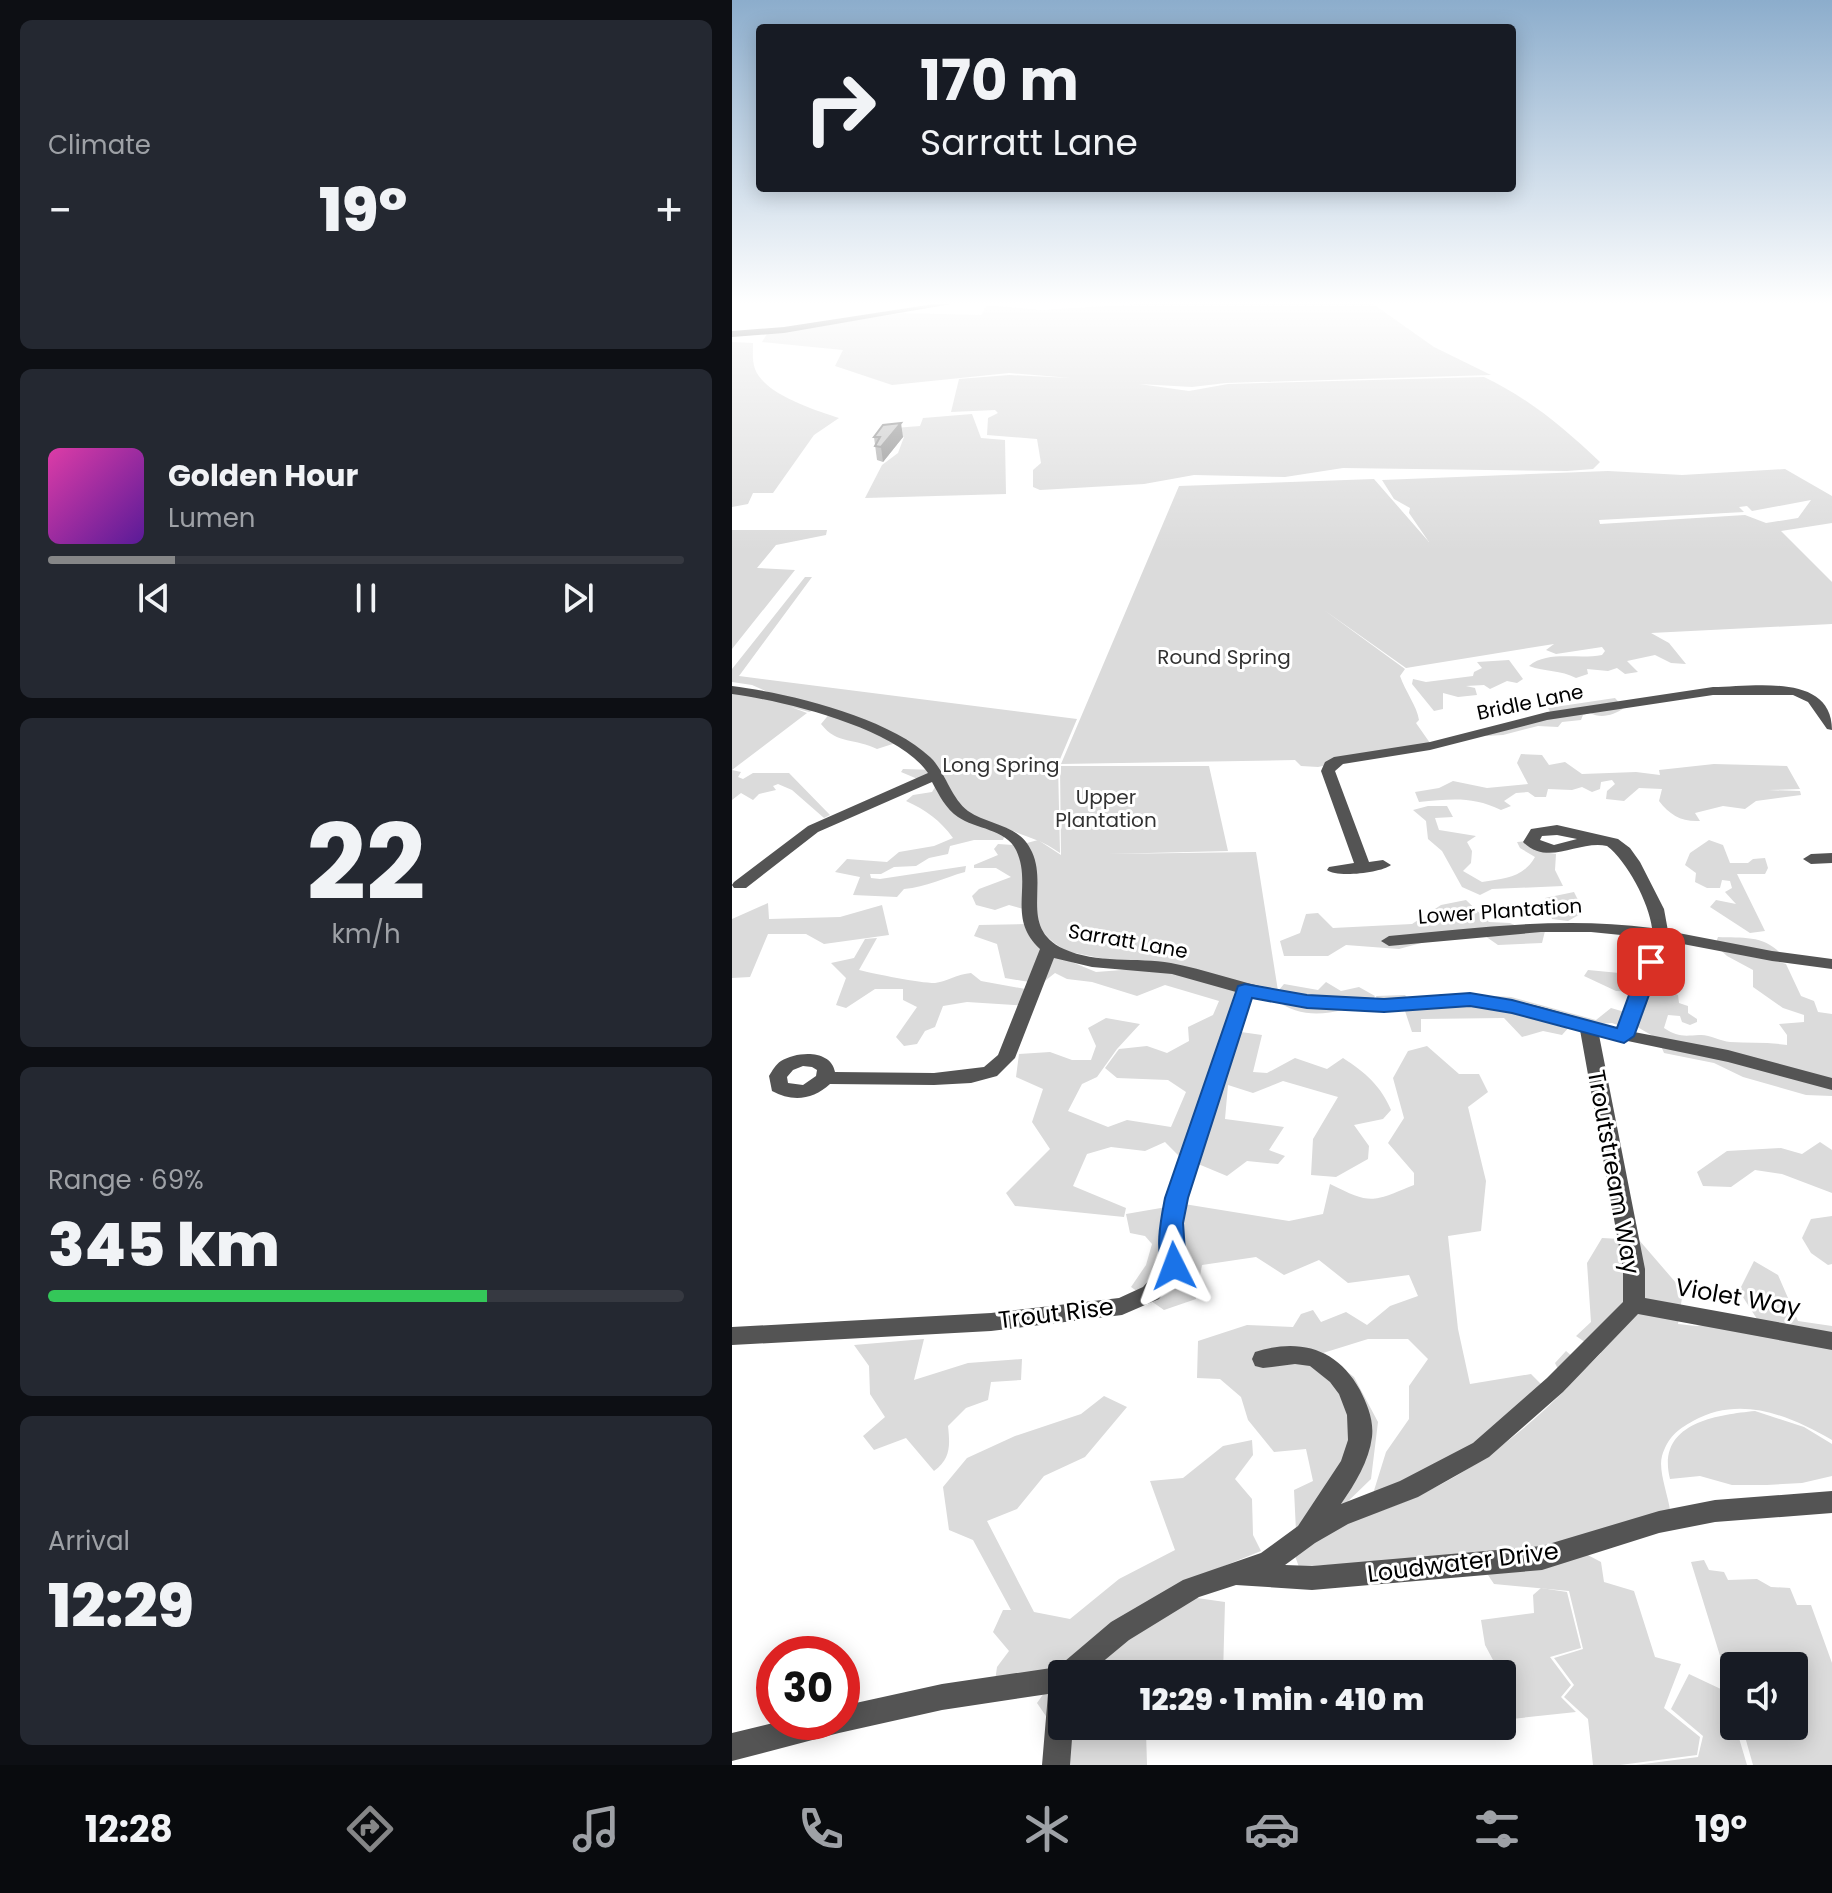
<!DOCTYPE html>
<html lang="en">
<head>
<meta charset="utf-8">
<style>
  body { margin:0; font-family:Poppins,sans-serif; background:#242831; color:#f1f3f6; height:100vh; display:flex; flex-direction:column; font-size:30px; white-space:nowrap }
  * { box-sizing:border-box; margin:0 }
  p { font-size:26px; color:#9ea1a6 }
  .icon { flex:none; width:44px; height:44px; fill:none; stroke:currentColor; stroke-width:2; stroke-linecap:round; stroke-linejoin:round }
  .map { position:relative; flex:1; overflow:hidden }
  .details { display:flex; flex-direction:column; gap:20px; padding:20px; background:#0d0f14; width:732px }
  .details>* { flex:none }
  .top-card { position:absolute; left:24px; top:24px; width:760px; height:168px; border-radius:8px; box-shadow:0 4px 20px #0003; background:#171b24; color:#f1f3f6; overflow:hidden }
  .buttons { position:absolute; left:988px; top:1652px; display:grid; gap:16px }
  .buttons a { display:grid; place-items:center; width:88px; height:88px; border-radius:8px; background:#171b24; box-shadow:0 4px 20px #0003; font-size:40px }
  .speed { position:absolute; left:24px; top:1636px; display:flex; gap:16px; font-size:40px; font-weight:700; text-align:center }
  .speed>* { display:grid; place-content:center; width:104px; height:104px; border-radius:50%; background:#171b24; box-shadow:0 4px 20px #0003; line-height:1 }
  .speed .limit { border:12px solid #d22; background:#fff; color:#111 }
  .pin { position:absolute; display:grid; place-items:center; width:68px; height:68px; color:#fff; margin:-34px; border-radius:16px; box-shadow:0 4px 12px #0006 }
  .me { position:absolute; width:88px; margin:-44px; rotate:357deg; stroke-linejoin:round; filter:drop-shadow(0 0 6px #0008) }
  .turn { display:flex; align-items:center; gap:28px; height:168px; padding:0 32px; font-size:36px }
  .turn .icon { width:104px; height:104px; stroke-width:2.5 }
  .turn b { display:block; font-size:56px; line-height:68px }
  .big { font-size:60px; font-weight:800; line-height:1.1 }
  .details .widget { flex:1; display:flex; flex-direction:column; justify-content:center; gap:12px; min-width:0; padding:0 28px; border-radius:12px; background:#242831 }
  .details .dial { align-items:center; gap:0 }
  .dial b { font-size:104px; line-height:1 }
  .song { display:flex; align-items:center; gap:24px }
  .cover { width:96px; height:96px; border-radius:12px; background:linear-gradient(135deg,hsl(320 70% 55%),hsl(270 70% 35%)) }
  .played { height:8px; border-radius:4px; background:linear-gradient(90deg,#858687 20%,#363941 20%) }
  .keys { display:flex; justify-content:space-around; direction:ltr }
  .heat { display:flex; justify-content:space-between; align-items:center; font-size:44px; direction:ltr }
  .charge { height:12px; border-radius:6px; background:linear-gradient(90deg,#34c759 69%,#363941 0) }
  .trip { position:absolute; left:316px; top:1660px; width:468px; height:80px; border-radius:8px; background:#171b24; box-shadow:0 4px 20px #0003; font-weight:800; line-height:80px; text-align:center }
  .tab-bar { display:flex; height:128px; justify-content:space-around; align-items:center; background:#090b0e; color:#9ea1a6 }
  .tab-bar .icon { width:56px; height:56px }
  .tab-bar .current { color:#858687 }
  .tab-bar b { font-size:36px; color:#f1f3f6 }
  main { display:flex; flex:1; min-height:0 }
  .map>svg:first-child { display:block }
</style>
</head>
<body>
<main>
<section class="details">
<div class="widget"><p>Climate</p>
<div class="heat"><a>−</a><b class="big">19°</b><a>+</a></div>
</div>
<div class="widget">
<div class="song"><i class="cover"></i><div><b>Golden Hour</b><p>Lumen</p></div></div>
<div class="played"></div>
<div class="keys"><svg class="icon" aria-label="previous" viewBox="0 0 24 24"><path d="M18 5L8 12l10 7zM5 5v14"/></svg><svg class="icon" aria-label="pause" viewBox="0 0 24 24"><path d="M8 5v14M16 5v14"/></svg><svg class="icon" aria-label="next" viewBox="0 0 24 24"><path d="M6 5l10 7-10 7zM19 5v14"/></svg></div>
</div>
<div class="widget dial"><b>22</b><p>km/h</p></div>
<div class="widget"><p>Range · 69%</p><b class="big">345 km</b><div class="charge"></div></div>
<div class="widget"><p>Arrival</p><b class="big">12:29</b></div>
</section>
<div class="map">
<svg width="1100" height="1765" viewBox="0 0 1100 1765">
  <rect width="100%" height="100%" fill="#fff"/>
  <g fill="#dbdbdb" fill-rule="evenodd">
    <path d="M405,304H641L702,347L759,375L494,383L460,387L407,384L457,391L496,384L752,377C798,399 832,428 868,462L861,469L835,471L611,468L553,477L462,475L412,484L308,490L301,487V470L309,463L305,439L255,435L256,418L266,413L263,410L219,412L227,379L277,375L339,378L277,373L160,385L103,366L111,350L30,342L35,334L171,313L249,315L255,305L310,310Z"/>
    <path d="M0,342L21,343C21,351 20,361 23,369C33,395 84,410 107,418L82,435L41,493H21L16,504L0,507Z"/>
    <path d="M240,414L249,438L273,440L274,494L133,498L150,465L166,453L172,437H150V429L188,426L191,418Z"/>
    <path d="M1053,469L1100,496V523L1049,531L1100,582V624L919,633L937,643L954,664L939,663L923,655L895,661L906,672L893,674L885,668L876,671L855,669L856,674L844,678C829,670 813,672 797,666C816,650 846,660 870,655L873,651L870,647L824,654L814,650L822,644L674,668L592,610L673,669L668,676C673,691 685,706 687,720L684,723L698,743L586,767L569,766L563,760L329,764L447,486L642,479L697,542L677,513L678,508L662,499L650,480L876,471L950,475ZM1079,500L1066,518L1034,523L1013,515L868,524L867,520L1012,512L1007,507L1015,506L1020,511Z"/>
    <path d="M0,530H95L94,535L44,545L25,568L63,570L0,649Z"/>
    <path d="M73,577H80L7,676L345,719L326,764L328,853C307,838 295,838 272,827L275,829L271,840H242L218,846L216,854L197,858L184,866L162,867L149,874H138L139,878L148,879L234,866L233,872C211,878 195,887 172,889L165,897L121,895L128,877L103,872L115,859L155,862L167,852L202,846L221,838C208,820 194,810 174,801L181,795L200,792L205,784L201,778L188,780L169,772L171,769L206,770L216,786C208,762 194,753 173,740L145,749C124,738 105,745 89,724L99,712L90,708L77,712L59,707L75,713L0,770L9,772L6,777L11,779L21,773H57L98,815L92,818L60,790L46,784L41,786L44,790L27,794L21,800L9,793L0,800V692H36L20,685L0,682V669Z"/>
    <path d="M777,660L791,679L785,683L775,681L758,689L752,685L734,686L743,688L745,695L726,697L711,693V709L702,711L680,684L681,679L694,682L741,676L742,672L750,668L745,662Z"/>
    <path d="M883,698L892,708C882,715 869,719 858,713L851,715L849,720L830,722L826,727L806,726L771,735L754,736L759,728L820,716L816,708Z"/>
    <path d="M789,754L810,755L817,765L833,762L850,774L904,772L928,775L927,770L982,764L1055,766L1068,789L1036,790L1068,791L1069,795L1024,801L1013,809L991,806L963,813L968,821C949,822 938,815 927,801L930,789L907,788L892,801L874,799L875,791L883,784L880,780L869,782L868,789L860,792L850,787L840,790L816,789L814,797H803L796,792L784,793L772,801L779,806L769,810C740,796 719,799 687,802L683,792L707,788L721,781L755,788L796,784L785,763Z"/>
    <path d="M328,766H477L496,851L375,854L524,852L546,991L552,984L586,990L594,982L609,991L627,987L643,996L640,1002C605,1012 574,1023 542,999L545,994L338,952C317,943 309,931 299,911L277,905L263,910L244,905L240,896L247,889L279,877L264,868H242V865L266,855L262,849L266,844L281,845L303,867L295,843L306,840L329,855Z"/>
    <path d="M696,806H715L721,817L703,818L707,830L744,836L735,842L740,851L739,863L731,871L750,882C773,878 791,878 803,857L788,848L785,842L796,841L812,852L824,854L823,870L831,886L760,889L748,895L730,887L710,851L696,839L694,821L681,810Z"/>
    <path d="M977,840L991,845L998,863H1016L1021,859L1033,858L1036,868L1033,874H1005L1033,931L1018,933L978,907L984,900L1004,904L993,892L1000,888L998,881L990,880L988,888H975L963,882L964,873L953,865L958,853Z"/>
    <path d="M842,892L852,912L836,921L820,919L813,898Z"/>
    <path d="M734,900L757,922L778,923L796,931H813L810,943L766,945L753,936L700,940L667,949L614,945L596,956H552L548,941L568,933L574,914L586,913L601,928L680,924L709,905Z"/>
    <path d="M36,903L37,919L108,917L150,905L157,935L92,944L74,934H36L18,977L0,978V919Z"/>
    <path d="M296,924L323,955L364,972L403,969L437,972L504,990L495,1030L530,1035L521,1072L535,1073L563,1058L595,1069L611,1058C633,1072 649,1086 659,1110L651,1119L622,1125L637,1146L636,1159L604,1177L579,1175L581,1139L606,1097L551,1081L521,1093L496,1085L493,1119L552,1127L537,1150L553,1156L546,1164L515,1161L495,1176L447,1156L433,1142L413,1151L379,1147L355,1154L341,1186L394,1208L392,1217L283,1206L274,1193L318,1149L300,1122L311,1089L284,1077L287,1054L318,1052L340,1060H359L364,1046L356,1028L374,1018L408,1024L385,1049L365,1077L350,1084L336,1111L376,1127L395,1120L439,1127L454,1092L436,1080L385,1078L373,1068L387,1049L415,1046L435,1053L457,1041L456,1027L481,1015L487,1001L433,985L405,996L360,982L335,979L323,973L309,984L273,978L265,944L242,936L247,925Z"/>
    <path d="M986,937C1010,938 1032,935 1049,954L1044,961L1054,964L1069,996L1082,1001L1086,1012L1100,1014V1096L1074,1095L1011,1077L982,1063L932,1053L926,1039L902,1025L919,980L946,995L947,1003L956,1006V1013L965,1019V1022L958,1025L950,1022L948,1016L936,1015L932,1028C945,1037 952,1036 967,1035C977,1034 988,1041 998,1042C1017,1043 1035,1042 1055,1045V1035L1047,1024L1072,1022V1015L1051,1008L1021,987V970L995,956L983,945Z"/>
    <path d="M145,938L127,970C143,974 187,983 203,983C213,982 226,974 239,973L249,981L304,991L298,1006L235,1002L211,1006L203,1027L193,1031L185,1044L172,1046L164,1037L185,1007L171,1000V989H143L114,1008L104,1005L114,978L99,963L122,958L133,939Z"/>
    <path d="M856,970L898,974L909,983L905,992L884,991L852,976Z"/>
    <path d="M673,995L683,1006L724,1005L770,1010L763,996L779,997L864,1020L879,1008L896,1013L891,1027L880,1023L838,1026L830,1035L811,1031L790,1037L772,1018L689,1019V1032H680L673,1011L648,1010L644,996Z"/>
    <path d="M695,1046L727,1074H747L756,1092L736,1107L754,1181L749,1231L716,1236L726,1329L738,1384L799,1374L812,1387L745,1446L640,1497L654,1452L677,1419V1386L696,1359L676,1339H636L591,1353L622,1377L646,1422L639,1479L606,1511L564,1531L562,1490L581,1481L574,1449L542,1452L516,1420L509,1397L488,1379L465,1378L466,1341L515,1325L561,1327L569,1314L581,1310L589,1322L614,1312L635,1325L658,1306L686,1296L677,1275L616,1283L587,1260L552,1275L524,1257L470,1265L464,1299L432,1310L399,1287L414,1265L420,1244L413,1236L398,1233L394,1214L452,1204L557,1221L591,1214L598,1184C640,1205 640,1202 682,1185V1173L656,1143L672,1118L661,1078L676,1051Z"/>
    <path d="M1088,1142L1100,1150V1193L1050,1174L1023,1170L999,1187L971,1186L965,1172L995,1151L1049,1148L1070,1154Z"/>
    <path d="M1100,1216V1264L1096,1265L1079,1253L1070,1238L1079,1219Z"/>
    <path d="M870,1238L907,1240L951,1291L946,1324L964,1326L1025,1319L1007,1291L1022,1261L1046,1275L1066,1321L1100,1326V1440C1057,1415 1008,1395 961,1421C945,1430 936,1437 930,1456C926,1470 936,1495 938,1510L807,1551L567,1567L563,1556C594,1526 640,1516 679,1499C738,1473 790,1434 835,1388L823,1363L834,1351L854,1368L869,1353L844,1336L859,1322L855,1263Z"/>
    <path d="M192,1339L182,1380L236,1363L290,1359L289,1380L259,1382L256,1400L234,1408L216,1426C218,1445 219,1459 202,1471L174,1438L142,1450L131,1436L153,1417L138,1394L137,1366L122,1345Z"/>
    <path d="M372,1396L395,1407L353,1457L312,1476L285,1509L255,1521L302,1612L338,1619L387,1579L443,1550L418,1481L451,1478L491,1446L520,1440L521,1455L503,1479L520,1499L521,1535L529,1551L460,1579L458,1597L493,1602L491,1674H330V1726H445L414,1731L415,1765H333V1744L305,1703L327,1672L263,1681L265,1667L277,1651L261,1632L271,1610H279L241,1540L217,1530L211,1487L235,1458L283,1436L349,1414Z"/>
    <path d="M1023,1411L1072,1427L1100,1444V1476L1070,1483L1035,1485H1000L968,1476L938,1479C924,1424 982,1415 1023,1411Z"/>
    <path d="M848,1551L869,1562L872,1582L902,1591L923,1657L949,1664L932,1708L968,1737L965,1755L888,1765H861L856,1719L832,1697L842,1685L822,1658L851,1649L837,1591L762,1584L750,1566Z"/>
    <path d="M972,1560L977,1570L992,1572L996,1580L1025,1579L1039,1587L1058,1588L1065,1605H1079L1100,1663V1765H1021L1010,1726H1062V1666H1002V1701L959,1562Z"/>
    <path d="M809,1588L835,1592L849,1648L818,1657L839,1685L829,1697L844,1712L770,1720V1674H657L661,1664L699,1661L707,1669L755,1666L761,1660L753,1645L749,1620L802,1613L801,1595Z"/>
    <path d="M957,1674L993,1691L1015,1765H904L966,1757L971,1736L939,1709Z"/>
  </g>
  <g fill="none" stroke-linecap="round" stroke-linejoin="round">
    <g fill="#545454" fill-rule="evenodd">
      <path d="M202,304H219L52,333L0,337V331L52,327Z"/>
      <path d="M0,686C56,693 156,717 198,757C214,772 218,797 236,811C258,826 288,824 300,852C316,887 287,928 332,949C364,964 405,957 439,963C485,972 528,990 575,995C605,999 636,1001 666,999C690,997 714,993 738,994C789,998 837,1016 886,1028L919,938L859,932H809L657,946L649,941L657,936C745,928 831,916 920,928C917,903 895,861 875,846C846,840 817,867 791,842L799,829L825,825L886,839L898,848L908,862L932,909L936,931L1040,951L1100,959V969L1040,961L935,941L902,1032L996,1050L1100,1078V1090L996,1062L867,1035L913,1269V1298L1100,1332V1350L906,1314L831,1392L757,1457L686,1497L616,1524L583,1543L553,1565L580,1566L810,1546L927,1511L983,1500L1100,1491V1513L983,1522L927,1533L810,1570L580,1590L504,1585L467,1597L397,1640L356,1674H330V1726H341L338,1765H310L316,1694L210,1710L107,1733L0,1761V1733L45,1722H110V1706L210,1684L326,1667L379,1622L451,1580L529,1553L566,1526L609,1461L616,1440L615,1415L607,1394L598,1382L578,1366L563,1364L531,1368L523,1366L520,1359L523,1352C567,1338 605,1348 628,1390C635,1404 642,1420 640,1437C637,1461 623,1484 609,1504L668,1481L741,1443L815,1378L891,1302V1269L848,1030C810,1019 773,1007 734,1006C707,1004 681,1010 654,1011C609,1012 563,1007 520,996L454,1198L450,1223L453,1266L427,1299L390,1315L259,1331L0,1345V1327L259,1313L387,1298L411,1287L431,1264L430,1223L434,1198L504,992L440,974L360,967L322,958L283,1058L265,1076L239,1083L202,1085L98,1084C81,1100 60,1102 40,1091L37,1076C40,1071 44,1064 49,1061C65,1051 99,1049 103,1072L202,1073L252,1067L266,1055L308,949C274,918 301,885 284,850C274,829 243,829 226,817C214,809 207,795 200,782L86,832L14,888H2L0,885L2,882L76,826L196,773C165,728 52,701 0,694ZM825,835L845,839L822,845L808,840L810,836ZM71,1066L80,1067L85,1070L84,1076L71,1085L56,1083L55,1077L61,1070Z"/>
      <path d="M981,687C1020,687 1100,672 1100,730L1095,729L1076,702L1061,695H981L815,720L698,750L611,764L603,771L637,862L651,860L659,865C649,873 604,878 595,870L597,867L622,863L589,771L593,762L602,757L698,742L815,712Z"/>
      <path d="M1100,853V863L1079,864L1071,859L1079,854Z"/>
    </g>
  </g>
  <path fill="#a9a9a9" d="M142,437H171L151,462L145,460Z"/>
  <path fill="#898989" d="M169,423L171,437L151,462L149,447Z"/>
  <path fill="#c4c4c4" stroke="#898989" stroke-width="2" d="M169,423L149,447L143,446L148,437H142L151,425Z"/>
  <linearGradient id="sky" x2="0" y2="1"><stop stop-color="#8cadcc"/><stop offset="0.55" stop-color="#fff"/><stop offset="1" stop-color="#fff" stop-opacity="0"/></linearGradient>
  <rect width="1100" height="551" fill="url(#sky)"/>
  <path fill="#1a73e8" stroke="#114b97" stroke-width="2" d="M919,956L929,962L902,1036L892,1043L780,1013L738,1006L652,1012L575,1008L520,998L456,1198L451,1223L454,1266L450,1272L442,1275L433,1272C422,1252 429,1219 433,1198L506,986L513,984L575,995L652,999L738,993L780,1000L885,1028L909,962Z"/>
  <g text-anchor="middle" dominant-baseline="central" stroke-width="6" stroke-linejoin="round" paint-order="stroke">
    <g font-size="20" fill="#323232" stroke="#fff">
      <text x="492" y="657">Round Spring</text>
      <text x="269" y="765">Long Spring</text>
      <text x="374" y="797">Upper<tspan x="374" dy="23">Plantation</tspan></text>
    </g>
    <g font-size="20" fill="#000" stroke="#fff">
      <text transform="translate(798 702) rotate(-12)">Bridle Lane</text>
      <text transform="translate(768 911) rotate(-4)">Lower Plantation</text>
      <text transform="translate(396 941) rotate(10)">Sarratt Lane</text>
    </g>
    <g font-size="24" fill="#000" stroke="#fff">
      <text transform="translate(882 1172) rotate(80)">Troutstream Way</text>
      <text transform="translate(1006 1297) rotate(10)">Violet Way</text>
      <text transform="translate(324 1313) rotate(-7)">Trout Rise</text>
      <text transform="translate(731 1562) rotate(-7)">Loudwater Drive</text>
    </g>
  </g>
</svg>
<div class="buttons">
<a><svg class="icon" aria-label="sound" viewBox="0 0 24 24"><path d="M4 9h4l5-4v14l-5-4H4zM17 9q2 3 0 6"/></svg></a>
</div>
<div class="speed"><div class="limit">30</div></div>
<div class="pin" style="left:919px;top:962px;background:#d93025"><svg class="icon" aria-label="arrive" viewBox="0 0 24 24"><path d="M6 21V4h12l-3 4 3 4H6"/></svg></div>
<svg class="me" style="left:442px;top:1266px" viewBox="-20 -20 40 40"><path d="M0-17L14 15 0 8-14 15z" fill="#1a73e8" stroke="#fff" stroke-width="4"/></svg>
<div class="trip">12:29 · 1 min · 410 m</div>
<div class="top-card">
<div class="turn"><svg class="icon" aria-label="right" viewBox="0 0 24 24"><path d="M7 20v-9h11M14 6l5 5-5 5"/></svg><div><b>170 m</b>Sarratt Lane</div></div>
</div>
</div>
</main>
<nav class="tab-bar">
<b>12:28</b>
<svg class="icon current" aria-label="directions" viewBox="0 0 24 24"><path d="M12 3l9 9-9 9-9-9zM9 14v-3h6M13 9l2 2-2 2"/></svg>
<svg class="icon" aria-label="music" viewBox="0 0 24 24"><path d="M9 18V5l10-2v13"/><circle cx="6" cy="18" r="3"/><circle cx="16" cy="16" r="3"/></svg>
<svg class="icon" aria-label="phone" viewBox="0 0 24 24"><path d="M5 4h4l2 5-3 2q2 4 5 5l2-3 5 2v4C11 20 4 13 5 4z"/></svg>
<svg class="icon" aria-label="climate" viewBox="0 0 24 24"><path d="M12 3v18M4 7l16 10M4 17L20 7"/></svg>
<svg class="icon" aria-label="car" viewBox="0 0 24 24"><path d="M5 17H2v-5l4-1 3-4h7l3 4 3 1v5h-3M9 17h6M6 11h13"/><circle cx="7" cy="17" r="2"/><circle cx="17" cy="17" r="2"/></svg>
<svg class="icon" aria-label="filters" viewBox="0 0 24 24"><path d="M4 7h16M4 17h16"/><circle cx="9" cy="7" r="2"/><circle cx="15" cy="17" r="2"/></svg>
<b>19°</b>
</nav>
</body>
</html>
